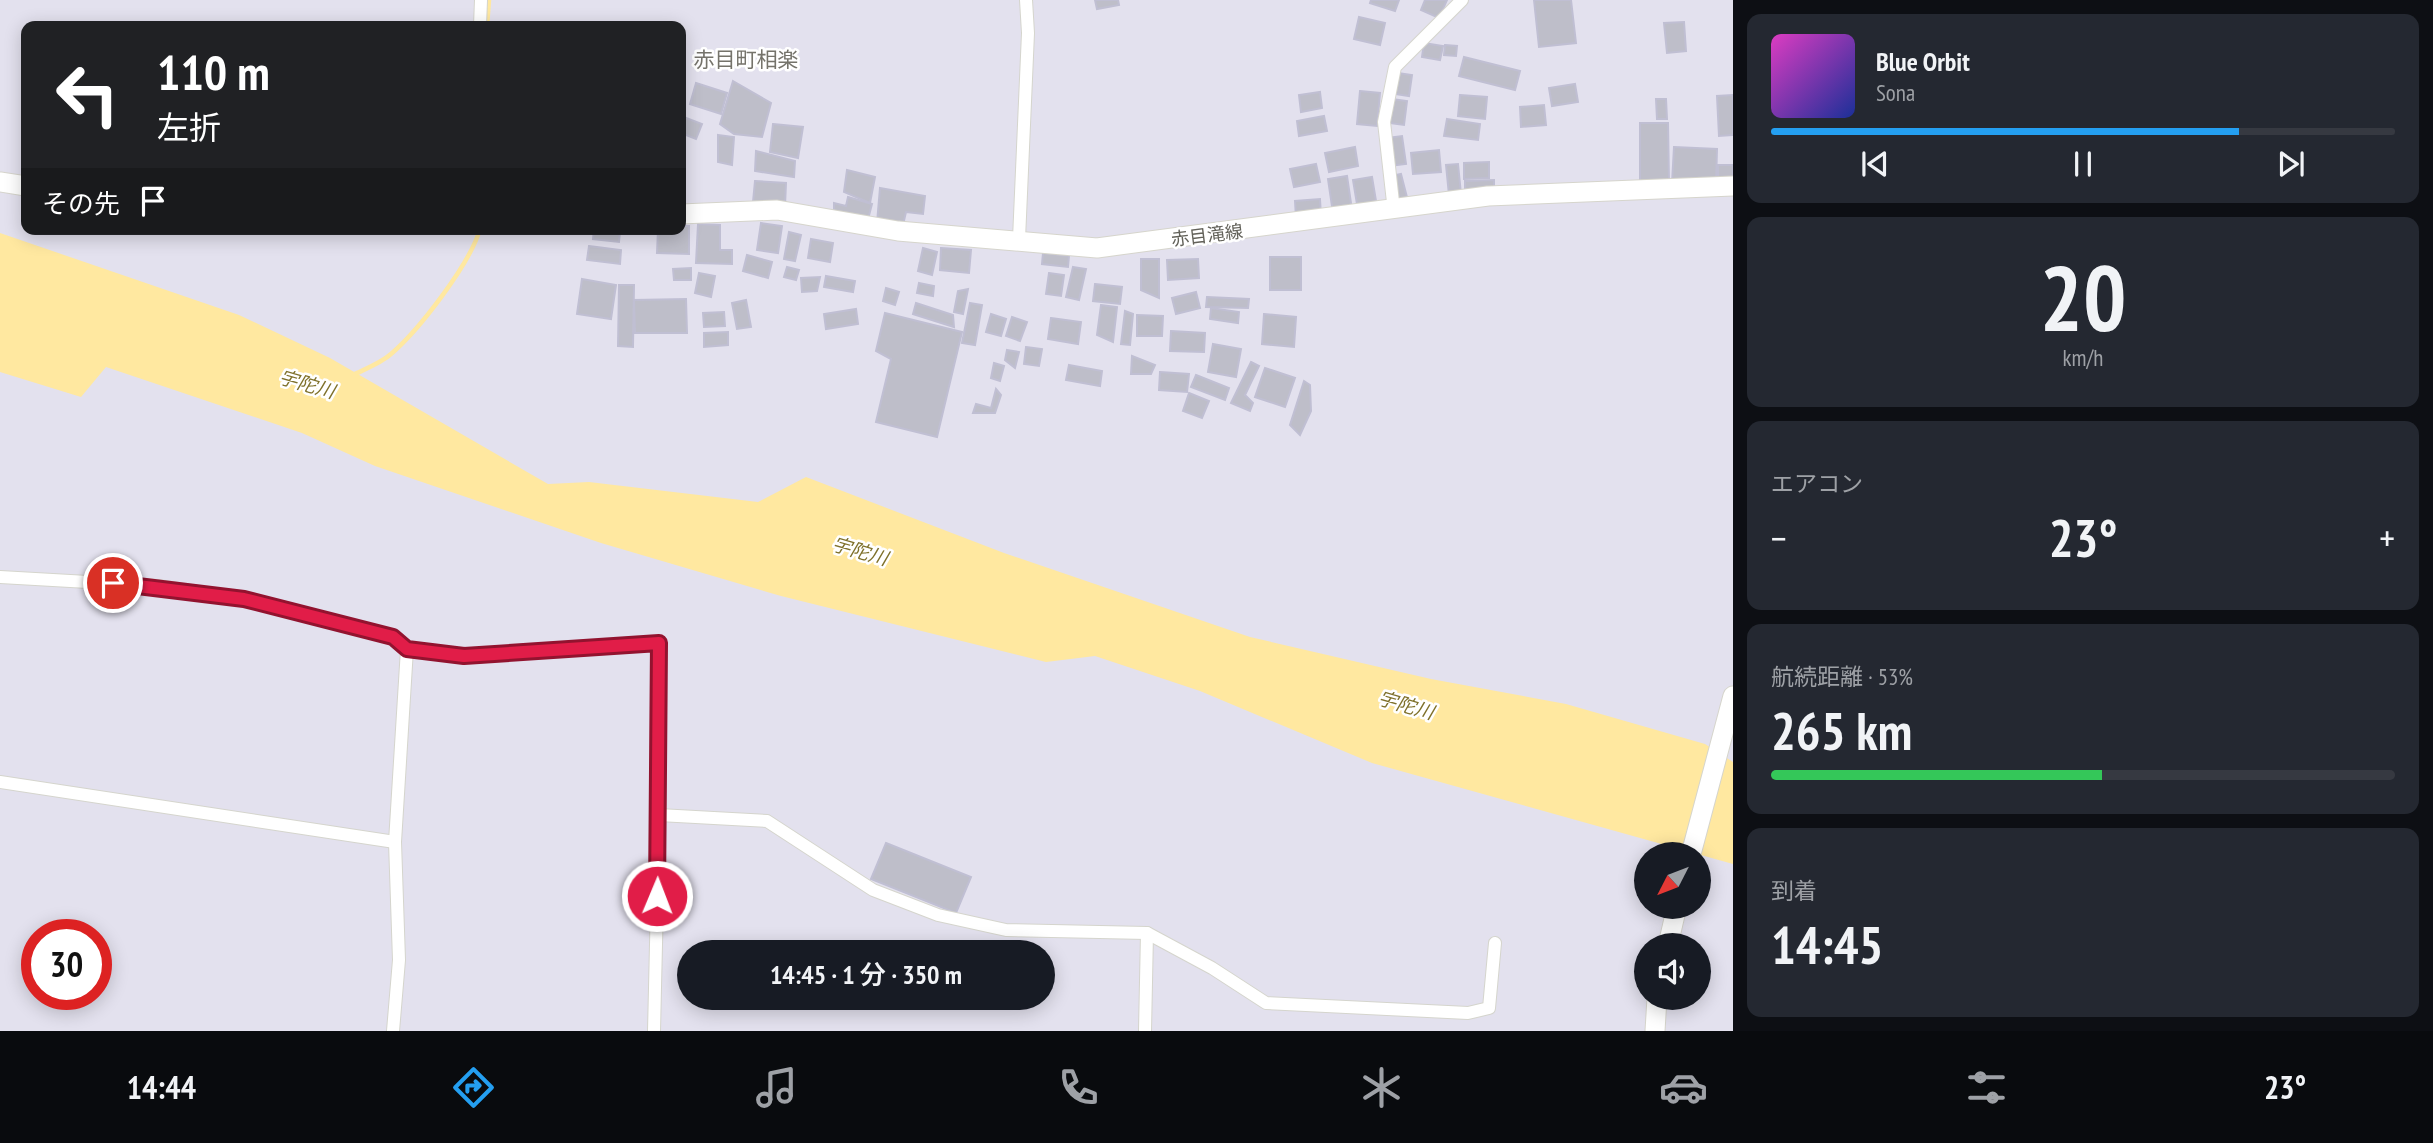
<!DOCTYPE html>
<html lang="ja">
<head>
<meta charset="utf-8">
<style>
  body { margin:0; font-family:"PT Sans Narrow","Noto Sans JP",sans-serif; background:#242831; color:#f1f3f6; height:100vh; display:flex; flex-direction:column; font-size:26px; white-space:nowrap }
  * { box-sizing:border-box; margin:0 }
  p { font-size:23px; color:#9ea1a6 }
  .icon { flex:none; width:38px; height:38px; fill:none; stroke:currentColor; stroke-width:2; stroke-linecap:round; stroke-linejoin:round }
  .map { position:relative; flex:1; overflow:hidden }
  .sheet { display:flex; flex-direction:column; gap:14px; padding:14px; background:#0d0f14; width:700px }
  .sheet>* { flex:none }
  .guide { position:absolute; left:21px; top:21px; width:665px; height:214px; border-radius:14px; box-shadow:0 4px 18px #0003; background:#202124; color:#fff; overflow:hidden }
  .needle { width:46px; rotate:228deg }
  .tools { position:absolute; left:1634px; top:842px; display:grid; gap:14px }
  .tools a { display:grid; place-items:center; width:77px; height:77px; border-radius:50%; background:#171b24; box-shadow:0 4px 18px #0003; font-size:35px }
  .speed { position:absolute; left:21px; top:919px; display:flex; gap:14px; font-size:35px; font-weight:700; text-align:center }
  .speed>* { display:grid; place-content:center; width:91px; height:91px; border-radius:50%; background:#171b24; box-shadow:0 4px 18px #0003; line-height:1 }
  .speed .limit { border:10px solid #d22; background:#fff; color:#111 }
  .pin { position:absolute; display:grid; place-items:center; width:60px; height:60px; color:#fff; margin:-30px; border:4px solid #fff; border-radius:50%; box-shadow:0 2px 7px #0007 }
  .me { position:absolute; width:77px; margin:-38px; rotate:1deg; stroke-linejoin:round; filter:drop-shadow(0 0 5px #0008) }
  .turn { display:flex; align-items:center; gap:24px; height:147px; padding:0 21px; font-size:32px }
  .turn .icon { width:91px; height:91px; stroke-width:2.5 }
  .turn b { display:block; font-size:49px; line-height:60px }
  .then { display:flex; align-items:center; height:66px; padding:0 21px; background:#0003; gap:14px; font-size:26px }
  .big { font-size:52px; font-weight:600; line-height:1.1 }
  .sheet .card { flex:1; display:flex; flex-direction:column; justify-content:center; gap:10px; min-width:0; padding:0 24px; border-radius:14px; background:#242831 }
  .sheet .dial { align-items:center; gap:0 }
  .dial b { font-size:91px; line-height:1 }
  .song { display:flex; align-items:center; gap:21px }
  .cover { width:84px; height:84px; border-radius:10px; background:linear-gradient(135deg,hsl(310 70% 55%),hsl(230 70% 35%)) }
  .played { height:7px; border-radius:4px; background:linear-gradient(90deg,#249ff1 75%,#363941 75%) }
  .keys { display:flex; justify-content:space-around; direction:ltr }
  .heat { display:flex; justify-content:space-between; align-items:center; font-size:38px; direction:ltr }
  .charge { height:10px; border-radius:5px; background:linear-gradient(90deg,#34c759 53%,#363941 0) }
  .trip { position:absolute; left:677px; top:940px; width:378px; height:70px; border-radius:35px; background:#171b24; box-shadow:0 4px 18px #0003; font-weight:600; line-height:70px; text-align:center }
  .dock { display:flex; height:112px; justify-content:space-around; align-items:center; background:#090b0e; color:#9ea1a6 }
  .dock .icon { width:49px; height:49px }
  .dock .active { color:#249ff1 }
  .dock b { font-size:32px; color:#f1f3f6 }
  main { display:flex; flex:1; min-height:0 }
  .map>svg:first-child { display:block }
</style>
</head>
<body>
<main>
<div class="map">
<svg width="1733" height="1031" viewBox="0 0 1733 1031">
  <rect width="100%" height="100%" fill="#e3e1ee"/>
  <path fill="#ffe8a0" d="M0,233L239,315L330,358L548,484L589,482L758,502L806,477L1004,553L1250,637L1431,679L1566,704L1705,744L1733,762V864L1372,763L1200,691L1095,656L1046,662L781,596L601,543L375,466L302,433L106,367L81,397L0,372Z"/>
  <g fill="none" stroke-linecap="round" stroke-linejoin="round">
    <g stroke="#ffe8a0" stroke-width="4.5">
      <path d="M487,26L489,0"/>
      <path d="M353,375C365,369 381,363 391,354C419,330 470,264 480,229"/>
    </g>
  </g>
  <g fill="#bebec9" stroke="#c0bfd3" stroke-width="2">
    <path d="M1095,0H1118L1119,5L1097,9Z"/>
    <path d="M1371,0H1399L1395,11L1370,3Z"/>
    <path d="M1425,0H1447L1439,18L1421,10Z"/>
    <path d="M1534,0H1571L1576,43L1539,47Z"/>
    <path d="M1359,17L1385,23L1380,45L1354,39Z"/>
    <path d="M1684,22L1686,51L1667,53L1664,23Z"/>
    <path d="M1424,43L1443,46L1440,60L1422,57Z"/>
    <path d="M1445,45L1457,46L1456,56L1444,55Z"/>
    <path d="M1464,57L1520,71L1515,90L1459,76Z"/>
    <path d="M1398,73L1412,75L1409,96L1395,94Z"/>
    <path d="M733,81L771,103L762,137L734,134L720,124Z"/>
    <path d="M696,83L727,93L721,114L690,104Z"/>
    <path d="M1575,84L1578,102L1552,106L1549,88Z"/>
    <path d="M1360,91L1380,93L1377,126L1357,124Z"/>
    <path d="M1320,92L1322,108L1301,112L1299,95Z"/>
    <path d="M1460,95L1487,97L1485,119L1458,116Z"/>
    <path d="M1733,95V135L1719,136L1717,96Z"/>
    <path d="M1392,99L1407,101L1404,125L1389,123Z"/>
    <path d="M1656,99H1666L1667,119H1657Z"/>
    <path d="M1544,105L1546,125L1521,127L1520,107Z"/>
    <path d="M681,116L702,124L696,139L681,133Z"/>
    <path d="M1324,116L1327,131L1299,136L1297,121Z"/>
    <path d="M1447,119L1480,124L1478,140L1444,136Z"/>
    <path d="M1640,123H1668L1669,183H1640Z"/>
    <path d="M773,124L803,127L798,158L770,152Z"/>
    <path d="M718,135L734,137L732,165L718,162Z"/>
    <path d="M1402,136L1406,164L1390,166L1386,138Z"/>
    <path d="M1355,147L1358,166L1329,172L1325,153Z"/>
    <path d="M1674,147L1717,149L1716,185L1672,183Z"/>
    <path d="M1439,150L1441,172L1413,174L1411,153Z"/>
    <path d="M756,151L795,161L794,177L755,171Z"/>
    <path d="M1489,162V178L1464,179V163Z"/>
    <path d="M1316,164L1320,182L1294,187L1290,169Z"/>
    <path d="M1458,164L1461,194L1449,195L1446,165Z"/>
    <path d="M1718,165H1733V179L1718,180Z"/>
    <path d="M847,170L875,177L870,203L844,192Z"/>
    <path d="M1401,174L1409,205L1400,208L1391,176Z"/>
    <path d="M1347,176L1352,210L1333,213L1328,179Z"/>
    <path d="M1372,177L1377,207L1358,210L1353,180Z"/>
    <path d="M1494,180V192H1465V181Z"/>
    <path d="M755,181L786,183L785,206L753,202Z"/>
    <path d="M880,188L925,196L923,214L906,212L903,225L877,223Z"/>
    <path d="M848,197L872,204L867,223L834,213V203L846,206Z"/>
    <path d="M1320,199L1321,216L1296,218L1295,201Z"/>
    <path d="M761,223L782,226L778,253L757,250Z"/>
    <path d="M698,224L720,225V250H732V264L696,263Z"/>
    <path d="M681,226H689V254L657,253L658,229H681Z"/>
    <path d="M594,229L620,232L619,242L593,239Z"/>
    <path d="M789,232L801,235L795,261L784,259Z"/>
    <path d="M811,239L833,243L830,262L808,258Z"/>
    <path d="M589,246L621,250L620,264L587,260Z"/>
    <path d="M923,248L937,252L932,275L918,271Z"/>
    <path d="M941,248L971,250L969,273L940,270Z"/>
    <path d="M1043,253L1069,256L1068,267L1042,264Z"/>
    <path d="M747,255L772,262L768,278L743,271Z"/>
    <rect x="1270" y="257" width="31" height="33"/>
    <path d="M1141,259H1159V298L1141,290Z"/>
    <path d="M1198,259L1199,278L1168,280L1167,260Z"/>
    <path d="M787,267L799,270L796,280L784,277Z"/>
    <path d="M1073,267L1086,269L1079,300L1066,297Z"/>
    <path d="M691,268V280H674L673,269Z"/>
    <path d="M699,273L715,276L711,297L695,293Z"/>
    <path d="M1049,273L1064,275L1061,296L1046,294Z"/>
    <path d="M826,276L855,281L853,292L824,287Z"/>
    <path d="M820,277L817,291L802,292L801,278Z"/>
    <path d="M582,279L616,285L611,319L577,314Z"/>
    <path d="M919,283L934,286L933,296L917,293Z"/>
    <path d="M1095,284L1122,287L1120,304L1093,301Z"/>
    <path d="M619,285H634L633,347L618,346Z"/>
    <path d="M886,288L899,292L895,305L883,301Z"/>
    <path d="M968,289L963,314L954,312L958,291Z"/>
    <path d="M1196,292L1200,308L1176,314L1172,298Z"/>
    <path d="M1207,297L1249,299L1248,308L1206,307Z"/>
    <path d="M686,299L687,333H635L634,300Z"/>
    <path d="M746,300L751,327L737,329L732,303Z"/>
    <path d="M916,303L953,315L954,327L913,314Z"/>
    <path d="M970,303L982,305L975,345L962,343Z"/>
    <path d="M1101,305L1117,307L1113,342L1097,335Z"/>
    <path d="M1211,308L1239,312L1238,323L1210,319Z"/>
    <path d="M856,309L858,324L826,329L824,314Z"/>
    <path d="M1125,311L1133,314L1130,345L1121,344Z"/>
    <path d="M724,312L725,326L704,327L703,313Z"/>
    <path d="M885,313L962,332L937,437L876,422L891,359L876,351Z"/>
    <path d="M991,314L1006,319L1001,336L986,332Z"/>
    <path d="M1264,314L1296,317L1294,347L1262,344Z"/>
    <path d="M1137,315L1163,316L1162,336H1137Z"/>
    <path d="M1012,317L1027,322L1020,341L1006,336Z"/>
    <path d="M1051,318L1081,322L1078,344L1048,339Z"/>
    <path d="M1171,331L1205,333L1204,352L1170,351Z"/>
    <path d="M728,332V345L704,347V333Z"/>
    <path d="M1213,344L1241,349L1236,377L1208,372Z"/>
    <path d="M1026,347L1042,349L1039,366L1024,364Z"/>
    <path d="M1007,350L1019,352L1015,368L1005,360Z"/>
    <path d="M1132,356L1155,365L1151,374H1131Z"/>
    <path d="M1251,362L1259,366L1245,395L1253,403L1250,411L1231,403Z"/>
    <path d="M994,363L1004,366L1000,381L991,378Z"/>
    <path d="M1069,365L1102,371L1100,386L1066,380Z"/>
    <path d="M1265,368L1295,378L1285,407L1255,397Z"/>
    <path d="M1160,372L1189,374L1187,392L1159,390Z"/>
    <path d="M1196,375L1229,388L1225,400L1191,387Z"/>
    <path d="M1304,381L1310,385L1311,411L1300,435L1290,425Z"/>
    <path d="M996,389L1001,395L995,413H973L976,404L991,408Z"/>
    <path d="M1189,393L1209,401L1202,418L1183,411Z"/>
    <path d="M886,843L971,877L956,913L871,879Z"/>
  </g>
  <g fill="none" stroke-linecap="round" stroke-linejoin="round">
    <defs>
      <g id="street">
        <path d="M480,26L481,0"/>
        <path d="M1394,211L1384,122L1395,67L1462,0"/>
        <path d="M1019,239L1028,33L1026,0"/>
        <path d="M0,577L158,586L244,599L393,637L407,649L464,656L659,643V815L654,1031"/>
        <path d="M0,782L395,842"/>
        <path d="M659,815L767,821L873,890L938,915L1006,930L1147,933L1212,968L1266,1003L1468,1013L1489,1008L1495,943"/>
        <path d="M393,1031L399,960L395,842L407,649"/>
        <path d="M1145,1031L1147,933"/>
      </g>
      <g id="secondary">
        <path d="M0,182L26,186"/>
        <path d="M681,214L777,210L898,231L1097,248L1488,196L1733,186"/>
        <path d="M1691,854L1733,696"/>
        <path d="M1668,945L1677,906"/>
        <path d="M1655,1031L1657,998"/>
      </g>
    </defs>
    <use href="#street" stroke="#d5d5cd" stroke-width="14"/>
    <use href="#secondary" stroke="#d6d5cc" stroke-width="21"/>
    <use href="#street" stroke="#fff" stroke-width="12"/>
    <use href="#secondary" stroke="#fff" stroke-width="19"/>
  </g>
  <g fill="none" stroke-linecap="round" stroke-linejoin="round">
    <defs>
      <path id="route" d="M113,583L244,599L393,637L407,649L464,656L659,643L657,896"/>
    </defs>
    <use href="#route" stroke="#92132f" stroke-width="18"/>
    <use href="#route" stroke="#e11d48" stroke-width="12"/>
  </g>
  <g text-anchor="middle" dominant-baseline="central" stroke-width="5" stroke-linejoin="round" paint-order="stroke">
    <g font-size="18" fill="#63625a" stroke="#fff">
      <text transform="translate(1207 235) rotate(-7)">赤目滝線</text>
    </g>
    <g font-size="19" font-style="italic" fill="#7f712b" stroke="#fff">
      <text transform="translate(307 384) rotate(16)">宇陀川</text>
      <text transform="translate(860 551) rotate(16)">宇陀川</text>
      <text transform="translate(1406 705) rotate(16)">宇陀川</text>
    </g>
    <g font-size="21" fill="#75736b" stroke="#fff">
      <text x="746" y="59">赤目町相楽</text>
    </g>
  </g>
</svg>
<div class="tools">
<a><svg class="needle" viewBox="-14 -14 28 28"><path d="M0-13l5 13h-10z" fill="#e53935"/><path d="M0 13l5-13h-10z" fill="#9ea1a6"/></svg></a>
<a><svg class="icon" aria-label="sound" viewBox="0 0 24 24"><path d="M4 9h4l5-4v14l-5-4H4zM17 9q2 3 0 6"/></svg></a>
</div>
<div class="speed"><div class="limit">30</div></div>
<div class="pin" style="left:113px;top:583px;background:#d93025"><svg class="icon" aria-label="arrive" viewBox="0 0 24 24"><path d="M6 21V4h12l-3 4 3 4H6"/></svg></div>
<svg class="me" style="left:657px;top:896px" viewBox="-20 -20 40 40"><circle r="17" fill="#e11d48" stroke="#fff" stroke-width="3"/><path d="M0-11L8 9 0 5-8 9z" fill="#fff"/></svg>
<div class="trip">14:45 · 1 分 · 350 m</div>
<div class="guide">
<div class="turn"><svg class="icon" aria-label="left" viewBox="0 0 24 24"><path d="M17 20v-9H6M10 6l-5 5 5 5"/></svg><div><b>110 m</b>左折</div></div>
<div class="then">その先<svg class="icon" aria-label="arrive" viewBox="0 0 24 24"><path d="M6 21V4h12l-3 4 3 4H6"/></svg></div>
</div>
</div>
<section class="sheet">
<div class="card">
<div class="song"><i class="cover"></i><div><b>Blue Orbit</b><p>Sona</p></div></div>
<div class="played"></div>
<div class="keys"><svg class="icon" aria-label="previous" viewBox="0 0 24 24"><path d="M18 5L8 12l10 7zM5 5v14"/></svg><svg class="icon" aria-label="pause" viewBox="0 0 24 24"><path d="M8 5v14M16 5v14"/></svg><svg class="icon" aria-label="next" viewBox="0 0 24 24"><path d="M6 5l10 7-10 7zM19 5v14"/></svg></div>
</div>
<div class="card dial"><b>20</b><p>km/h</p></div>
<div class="card"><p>エアコン</p>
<div class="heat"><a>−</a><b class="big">23°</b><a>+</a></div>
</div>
<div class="card"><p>航続距離 · 53%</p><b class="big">265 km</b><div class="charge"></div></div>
<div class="card"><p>到着</p><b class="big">14:45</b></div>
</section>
</main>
<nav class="dock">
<b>14:44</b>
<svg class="icon active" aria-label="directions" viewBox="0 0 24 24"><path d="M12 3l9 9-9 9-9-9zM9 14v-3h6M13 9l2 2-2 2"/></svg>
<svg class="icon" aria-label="music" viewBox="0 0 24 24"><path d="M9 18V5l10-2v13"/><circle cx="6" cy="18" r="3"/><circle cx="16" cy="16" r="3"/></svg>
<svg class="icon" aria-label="phone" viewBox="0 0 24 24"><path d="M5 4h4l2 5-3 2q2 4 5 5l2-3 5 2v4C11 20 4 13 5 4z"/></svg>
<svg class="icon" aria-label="climate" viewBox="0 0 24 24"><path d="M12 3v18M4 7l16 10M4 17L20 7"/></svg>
<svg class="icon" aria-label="car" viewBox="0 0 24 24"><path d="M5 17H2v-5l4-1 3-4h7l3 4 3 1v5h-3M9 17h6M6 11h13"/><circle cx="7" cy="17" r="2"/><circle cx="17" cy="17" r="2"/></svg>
<svg class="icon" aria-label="filters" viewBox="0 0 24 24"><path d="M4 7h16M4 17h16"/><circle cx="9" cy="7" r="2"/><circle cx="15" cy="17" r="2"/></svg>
<b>23°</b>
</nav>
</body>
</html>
